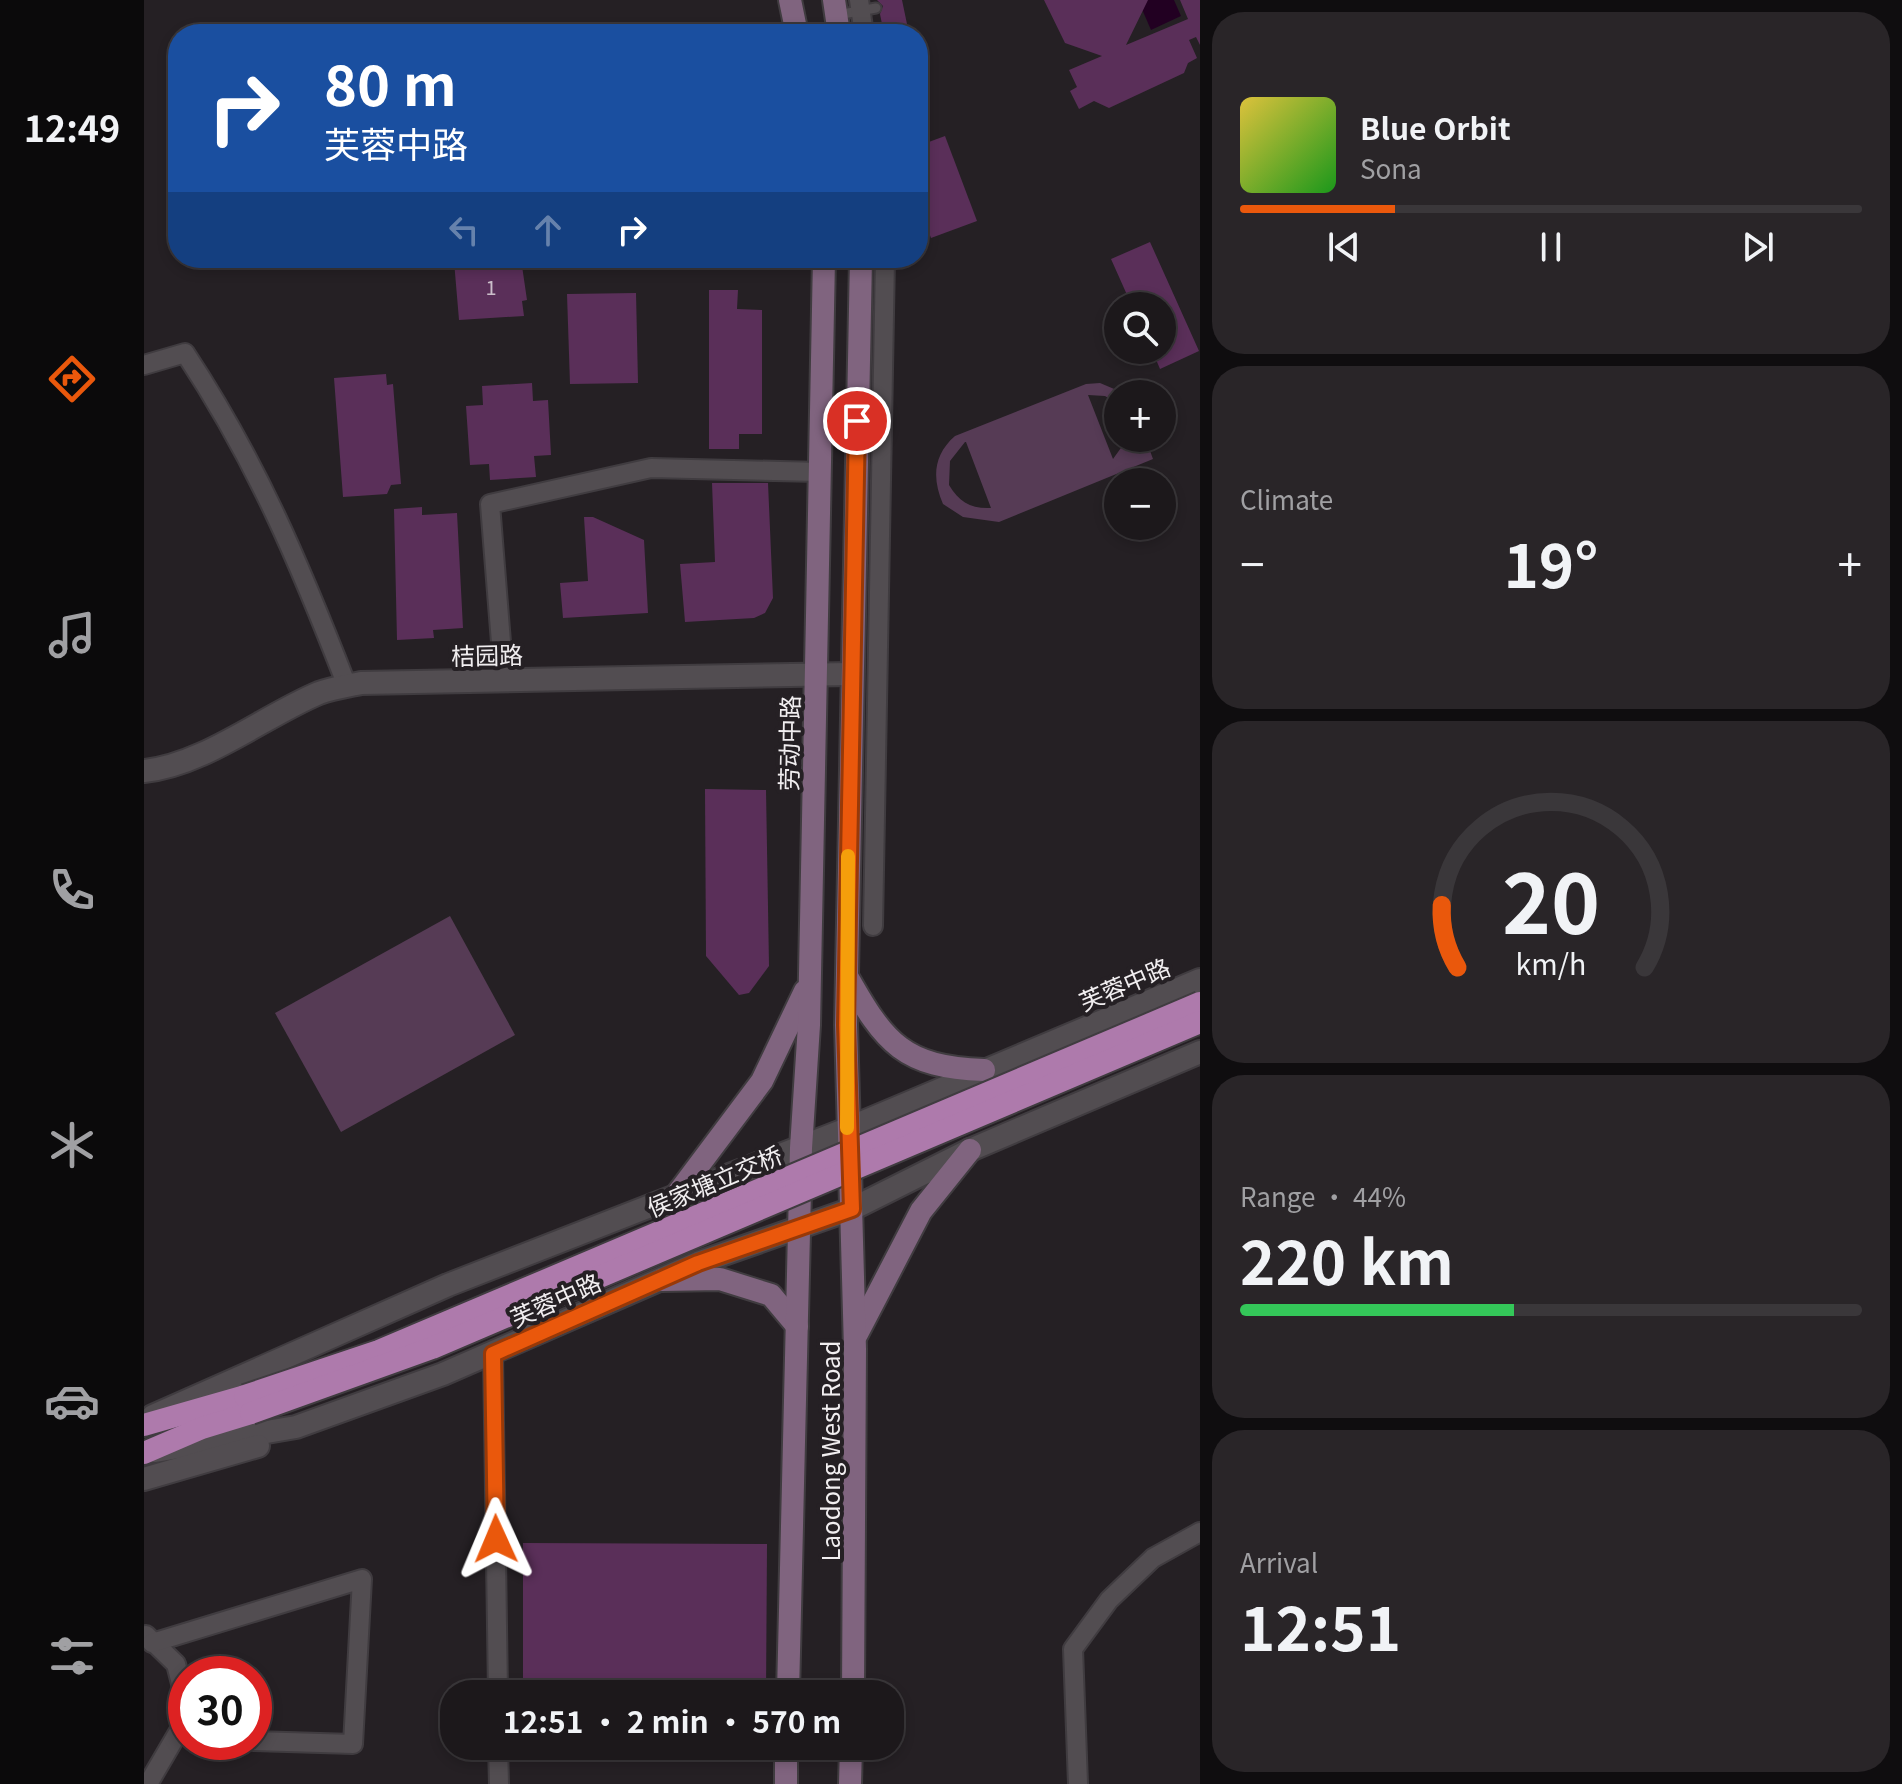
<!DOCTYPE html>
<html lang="en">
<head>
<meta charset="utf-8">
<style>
  body { margin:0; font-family:Georgia,"Noto Sans SC",serif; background:#292528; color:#f1f3f6; height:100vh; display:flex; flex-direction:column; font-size:30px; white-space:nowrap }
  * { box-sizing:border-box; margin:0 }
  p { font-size:26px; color:#a0a0a3 }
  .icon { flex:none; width:44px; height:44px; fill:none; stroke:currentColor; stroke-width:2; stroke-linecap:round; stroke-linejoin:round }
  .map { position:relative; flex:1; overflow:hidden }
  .drawer { display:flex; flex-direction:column; gap:12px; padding:12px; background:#0f0d0f; width:702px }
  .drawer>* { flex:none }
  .banner { position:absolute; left:24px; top:24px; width:760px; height:244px; border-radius:32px; box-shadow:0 4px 12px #0003,0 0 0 2px #3a373a; background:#1a4fa0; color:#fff; overflow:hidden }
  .controls { position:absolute; left:960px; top:292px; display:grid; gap:16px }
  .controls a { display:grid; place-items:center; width:72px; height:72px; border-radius:50%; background:#1c181b; box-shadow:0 4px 12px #0003,0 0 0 2px #3a373a; font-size:40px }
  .speed { position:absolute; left:24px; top:1656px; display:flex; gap:16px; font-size:40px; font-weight:700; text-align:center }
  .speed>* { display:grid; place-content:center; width:104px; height:104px; border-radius:50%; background:#1c181b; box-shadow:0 4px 12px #0003,0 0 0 2px #3a373a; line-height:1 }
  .speed .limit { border:12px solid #d22; background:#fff; color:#111 }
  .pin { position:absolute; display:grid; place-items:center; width:68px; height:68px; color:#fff; margin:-34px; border:4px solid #fff; border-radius:50%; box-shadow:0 2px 8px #0007 }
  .me { position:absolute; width:88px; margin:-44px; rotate:359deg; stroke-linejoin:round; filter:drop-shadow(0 0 6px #0008) }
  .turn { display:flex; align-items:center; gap:28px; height:168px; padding:0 24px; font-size:36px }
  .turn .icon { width:104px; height:104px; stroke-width:2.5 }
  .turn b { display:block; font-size:56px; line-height:68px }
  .lanes { display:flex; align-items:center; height:76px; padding:0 24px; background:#0003; justify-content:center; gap:40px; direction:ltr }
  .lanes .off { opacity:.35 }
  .big { font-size:60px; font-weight:700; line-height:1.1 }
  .drawer .widget { flex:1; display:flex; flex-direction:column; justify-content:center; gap:12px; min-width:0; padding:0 28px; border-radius:32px; background:#292528 }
  .drawer .dial { align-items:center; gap:0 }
  .dial svg { height:208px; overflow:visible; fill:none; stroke:#3a373a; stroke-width:7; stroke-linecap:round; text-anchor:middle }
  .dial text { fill:#f1f3f6; stroke:none }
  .song { display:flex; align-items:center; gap:24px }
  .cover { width:96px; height:96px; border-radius:12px; background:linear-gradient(135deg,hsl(50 70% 55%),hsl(120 70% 35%)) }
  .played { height:8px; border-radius:4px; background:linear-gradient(90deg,#ea580c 25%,#3a373a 25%) }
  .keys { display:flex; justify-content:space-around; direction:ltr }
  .heat { display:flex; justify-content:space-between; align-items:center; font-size:44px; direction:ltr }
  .charge { height:12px; border-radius:6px; background:linear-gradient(90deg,#34c759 44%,#3a373a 0) }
  .trip { position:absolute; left:296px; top:1680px; width:464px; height:80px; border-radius:32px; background:#1c181b; box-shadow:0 4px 12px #0003,0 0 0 2px #3a373a; font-weight:700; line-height:80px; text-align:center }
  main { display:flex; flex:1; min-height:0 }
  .menu { display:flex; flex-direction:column; width:144px; justify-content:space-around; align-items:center; background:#0b0a0b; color:#a0a0a3 }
  .menu .icon { width:56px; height:56px }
  .menu .selected { color:#ea580c }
  .menu b { font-size:36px; color:#f1f3f6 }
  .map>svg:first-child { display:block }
</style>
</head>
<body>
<main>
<nav class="menu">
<b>12:49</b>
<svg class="icon selected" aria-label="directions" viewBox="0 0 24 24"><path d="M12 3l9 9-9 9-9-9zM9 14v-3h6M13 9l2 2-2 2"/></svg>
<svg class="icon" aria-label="music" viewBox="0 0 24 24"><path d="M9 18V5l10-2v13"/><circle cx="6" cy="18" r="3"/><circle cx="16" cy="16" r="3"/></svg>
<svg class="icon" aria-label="phone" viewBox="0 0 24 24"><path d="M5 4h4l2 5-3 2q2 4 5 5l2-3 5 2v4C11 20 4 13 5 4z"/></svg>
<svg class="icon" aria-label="climate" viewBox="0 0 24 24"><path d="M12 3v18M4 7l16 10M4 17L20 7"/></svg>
<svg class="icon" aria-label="car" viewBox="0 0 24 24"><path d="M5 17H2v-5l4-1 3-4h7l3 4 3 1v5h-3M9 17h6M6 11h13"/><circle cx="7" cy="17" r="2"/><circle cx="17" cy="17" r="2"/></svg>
<svg class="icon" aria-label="filters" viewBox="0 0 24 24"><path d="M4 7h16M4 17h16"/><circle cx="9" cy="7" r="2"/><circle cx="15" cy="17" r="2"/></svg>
</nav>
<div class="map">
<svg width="1056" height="1784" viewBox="0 0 1056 1784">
  <rect width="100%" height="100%" fill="#252024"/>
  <g fill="#563b55" fill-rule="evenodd">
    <path d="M956,383L982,394H974V404L961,396L944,395L969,459L984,438H998L993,453L1005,448L1009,459L855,522L819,517L799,504C788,479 789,455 811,436L942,384ZM821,442H822L847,508C827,509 815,502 805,485L806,461Z"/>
    <path d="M306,916L371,1035L197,1132L131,1013Z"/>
  </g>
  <path fill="#202" d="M994,0H1030L1037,16L1007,30Z"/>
  <g fill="#5a2f59">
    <path d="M733,0H758L763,24L739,29L736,14L739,6Z"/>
    <path d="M900,0H1004L982,45L1044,19L1036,0H1056V45L1052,37L1045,40L1053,58L1044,63L1040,73L965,108L950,101L935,109L926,91L933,87L925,70L958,56L921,43Z"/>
    <path d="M801,136L833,221L787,238L774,203V146Z"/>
    <path d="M1006,242L1055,351L1016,369L1008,350H1018V306H988L967,259Z"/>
    <path d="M330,259V263L377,259L383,300L378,301L380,316L315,320L310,261Z"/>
    <path d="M565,290H594L593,309L618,310V434H595V449H565Z"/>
    <path d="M492,293L494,383L426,384L423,294Z"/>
    <path d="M242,374L243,385L249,384L257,484L247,485L243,494L199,497L190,378Z"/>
    <path d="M388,383L389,401L404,400L407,455L390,456L392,477L346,480L345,464L326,465L322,406L339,405L338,386Z"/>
    <path d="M568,483H624L629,598L621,613L610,618L541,622L536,564L571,562Z"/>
    <path d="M278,507V515L313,513L319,628L289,630L290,638L253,640L250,509Z"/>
    <path d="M440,517H449L500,540L504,613L419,618L416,583L444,581Z"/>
    <path d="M561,789L622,790L625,966L605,993L595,995L562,956Z"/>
    <path d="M379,1543L623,1544L622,1694H379Z"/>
    <path d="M379,1746H622V1761L379,1759Z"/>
  </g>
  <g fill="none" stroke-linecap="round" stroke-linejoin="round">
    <defs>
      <path id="service" d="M693,15L732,8"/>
      <g id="minor">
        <path d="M715,0L720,34"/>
        <path d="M0,365L41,353C113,462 156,565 203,686"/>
        <path d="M360,680L346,504L507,468L676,472"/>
        <path d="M729,926L741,258"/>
        <path d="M349,1354L354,1694"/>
        <path d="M2,1635L32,1664L42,1703"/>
        <path d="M8,1643L218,1579L209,1744L110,1741"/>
        <path d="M354,1746L355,1784"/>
        <path d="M4,1784L42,1719"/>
        <path d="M934,1784L929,1649L965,1600L1009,1558L1056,1532"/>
      </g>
      <g id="tertiary">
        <path d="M0,771C60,765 120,716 175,693C188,688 203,686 217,683L706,674"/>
        <path d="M9,1416L304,1285L703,1129L1056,980"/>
        <path d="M11,1451L152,1427L299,1374L554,1263L708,1209L826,1150L1056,1052"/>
        <path d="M0,1479L114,1446"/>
      </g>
      <g id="secondary">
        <path d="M646,0L653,34"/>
        <path d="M690,0L695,34"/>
        <path d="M703,976C741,1044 760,1067 840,1070"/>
        <path d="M528,1201L618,1081L661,991"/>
        <path d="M518,1280L576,1279L627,1295L653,1326"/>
        <path d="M713,1334L777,1211L826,1150"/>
        <path d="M644,1694L657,1148L665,1025L680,258"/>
        <path d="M709,1694L711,1349L702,1025L717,258"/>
        <path d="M642,1784V1746"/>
        <path d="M706,1784L707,1746"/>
      </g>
      <g id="primary">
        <path d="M0,1425L101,1396"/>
        <path d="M0,1453L58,1428L107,1413"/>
      </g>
    </defs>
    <use href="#service" stroke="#403c40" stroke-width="13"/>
    <use href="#minor" stroke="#403c40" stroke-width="22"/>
    <use href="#tertiary" stroke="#403c40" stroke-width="26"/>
    <use href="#secondary" stroke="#403c40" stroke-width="26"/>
    <use href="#primary" stroke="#403c40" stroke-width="26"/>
    <use href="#service" stroke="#524d51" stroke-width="9"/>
    <use href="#minor" stroke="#524d51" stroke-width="18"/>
    <use href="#tertiary" stroke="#524d51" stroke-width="22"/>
    <use href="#secondary" stroke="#80647f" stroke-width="22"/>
    <use href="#primary" stroke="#ae7aac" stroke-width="22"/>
    <defs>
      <g id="primary-bridge">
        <path d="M101,1396L235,1351L1056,1003"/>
        <path d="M107,1413L288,1348L1056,1022"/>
      </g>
    </defs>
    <use href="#primary-bridge" stroke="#403c40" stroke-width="26" stroke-linecap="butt"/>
    <use href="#primary-bridge" stroke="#ae7aac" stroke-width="22"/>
  </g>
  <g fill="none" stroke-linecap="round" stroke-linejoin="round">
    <defs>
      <path id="route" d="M352,1539L349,1354L554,1263L708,1209L702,1025L713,421"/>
    </defs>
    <use href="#route" stroke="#983908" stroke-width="20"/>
    <use href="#route" stroke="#ea580c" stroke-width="14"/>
    <path stroke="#f59e0b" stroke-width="14" d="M703,1128L704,856"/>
  </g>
  <g text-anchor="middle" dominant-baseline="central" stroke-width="8" stroke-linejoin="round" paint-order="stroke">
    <g font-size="20" fill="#cbbeca">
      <text x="347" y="286">1</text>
    </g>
    <g font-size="24" fill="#f1eef0" stroke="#252024">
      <text transform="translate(343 654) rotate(-1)">桔园路</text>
      <text transform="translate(644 743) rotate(-89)">劳动中路</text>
      <text transform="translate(980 983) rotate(-23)">芙蓉中路</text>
      <text transform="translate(570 1180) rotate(-23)">侯家塘立交桥</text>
      <text transform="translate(411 1299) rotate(-24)">芙蓉中路</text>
      <text transform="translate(685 1451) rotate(-90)">Laodong West Road</text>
    </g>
  </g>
</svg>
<div class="controls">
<a><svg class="icon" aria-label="search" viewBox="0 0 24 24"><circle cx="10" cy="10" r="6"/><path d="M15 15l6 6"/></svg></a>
<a>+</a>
<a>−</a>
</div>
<div class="speed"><div class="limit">30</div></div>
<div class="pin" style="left:713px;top:421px;background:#d93025"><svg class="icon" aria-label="arrive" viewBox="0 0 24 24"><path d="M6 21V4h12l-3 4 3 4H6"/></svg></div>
<svg class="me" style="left:352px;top:1539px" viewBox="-20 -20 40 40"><path d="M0-17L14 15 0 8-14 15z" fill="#ea580c" stroke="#fff" stroke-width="4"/></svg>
<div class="trip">12:51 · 2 min · 570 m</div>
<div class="banner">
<div class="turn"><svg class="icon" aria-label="right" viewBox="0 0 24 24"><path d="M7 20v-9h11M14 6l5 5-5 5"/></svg><div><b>80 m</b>芙蓉中路</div></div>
<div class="lanes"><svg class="icon off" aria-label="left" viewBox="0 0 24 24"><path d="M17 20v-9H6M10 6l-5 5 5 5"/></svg><svg class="icon off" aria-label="ahead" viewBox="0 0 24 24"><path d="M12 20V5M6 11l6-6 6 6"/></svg><svg class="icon" aria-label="right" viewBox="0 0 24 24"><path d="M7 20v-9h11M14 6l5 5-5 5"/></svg></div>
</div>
</div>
<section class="drawer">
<div class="widget">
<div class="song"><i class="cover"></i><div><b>Blue Orbit</b><p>Sona</p></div></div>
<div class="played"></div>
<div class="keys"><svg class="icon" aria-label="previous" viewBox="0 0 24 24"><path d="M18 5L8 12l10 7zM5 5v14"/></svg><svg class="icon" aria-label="pause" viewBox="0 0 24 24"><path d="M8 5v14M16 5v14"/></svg><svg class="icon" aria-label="next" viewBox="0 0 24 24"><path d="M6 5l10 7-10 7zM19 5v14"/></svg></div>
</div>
<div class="widget"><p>Climate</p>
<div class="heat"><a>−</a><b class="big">19°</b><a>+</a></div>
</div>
<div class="widget dial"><svg viewBox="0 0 100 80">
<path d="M14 69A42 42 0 1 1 86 69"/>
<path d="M14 69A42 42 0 0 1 8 45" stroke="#ea580c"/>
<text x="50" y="56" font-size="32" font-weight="700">20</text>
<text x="50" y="72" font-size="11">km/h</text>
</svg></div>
<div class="widget"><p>Range · 44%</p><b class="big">220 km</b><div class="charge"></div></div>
<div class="widget"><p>Arrival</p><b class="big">12:51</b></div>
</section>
</main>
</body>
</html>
